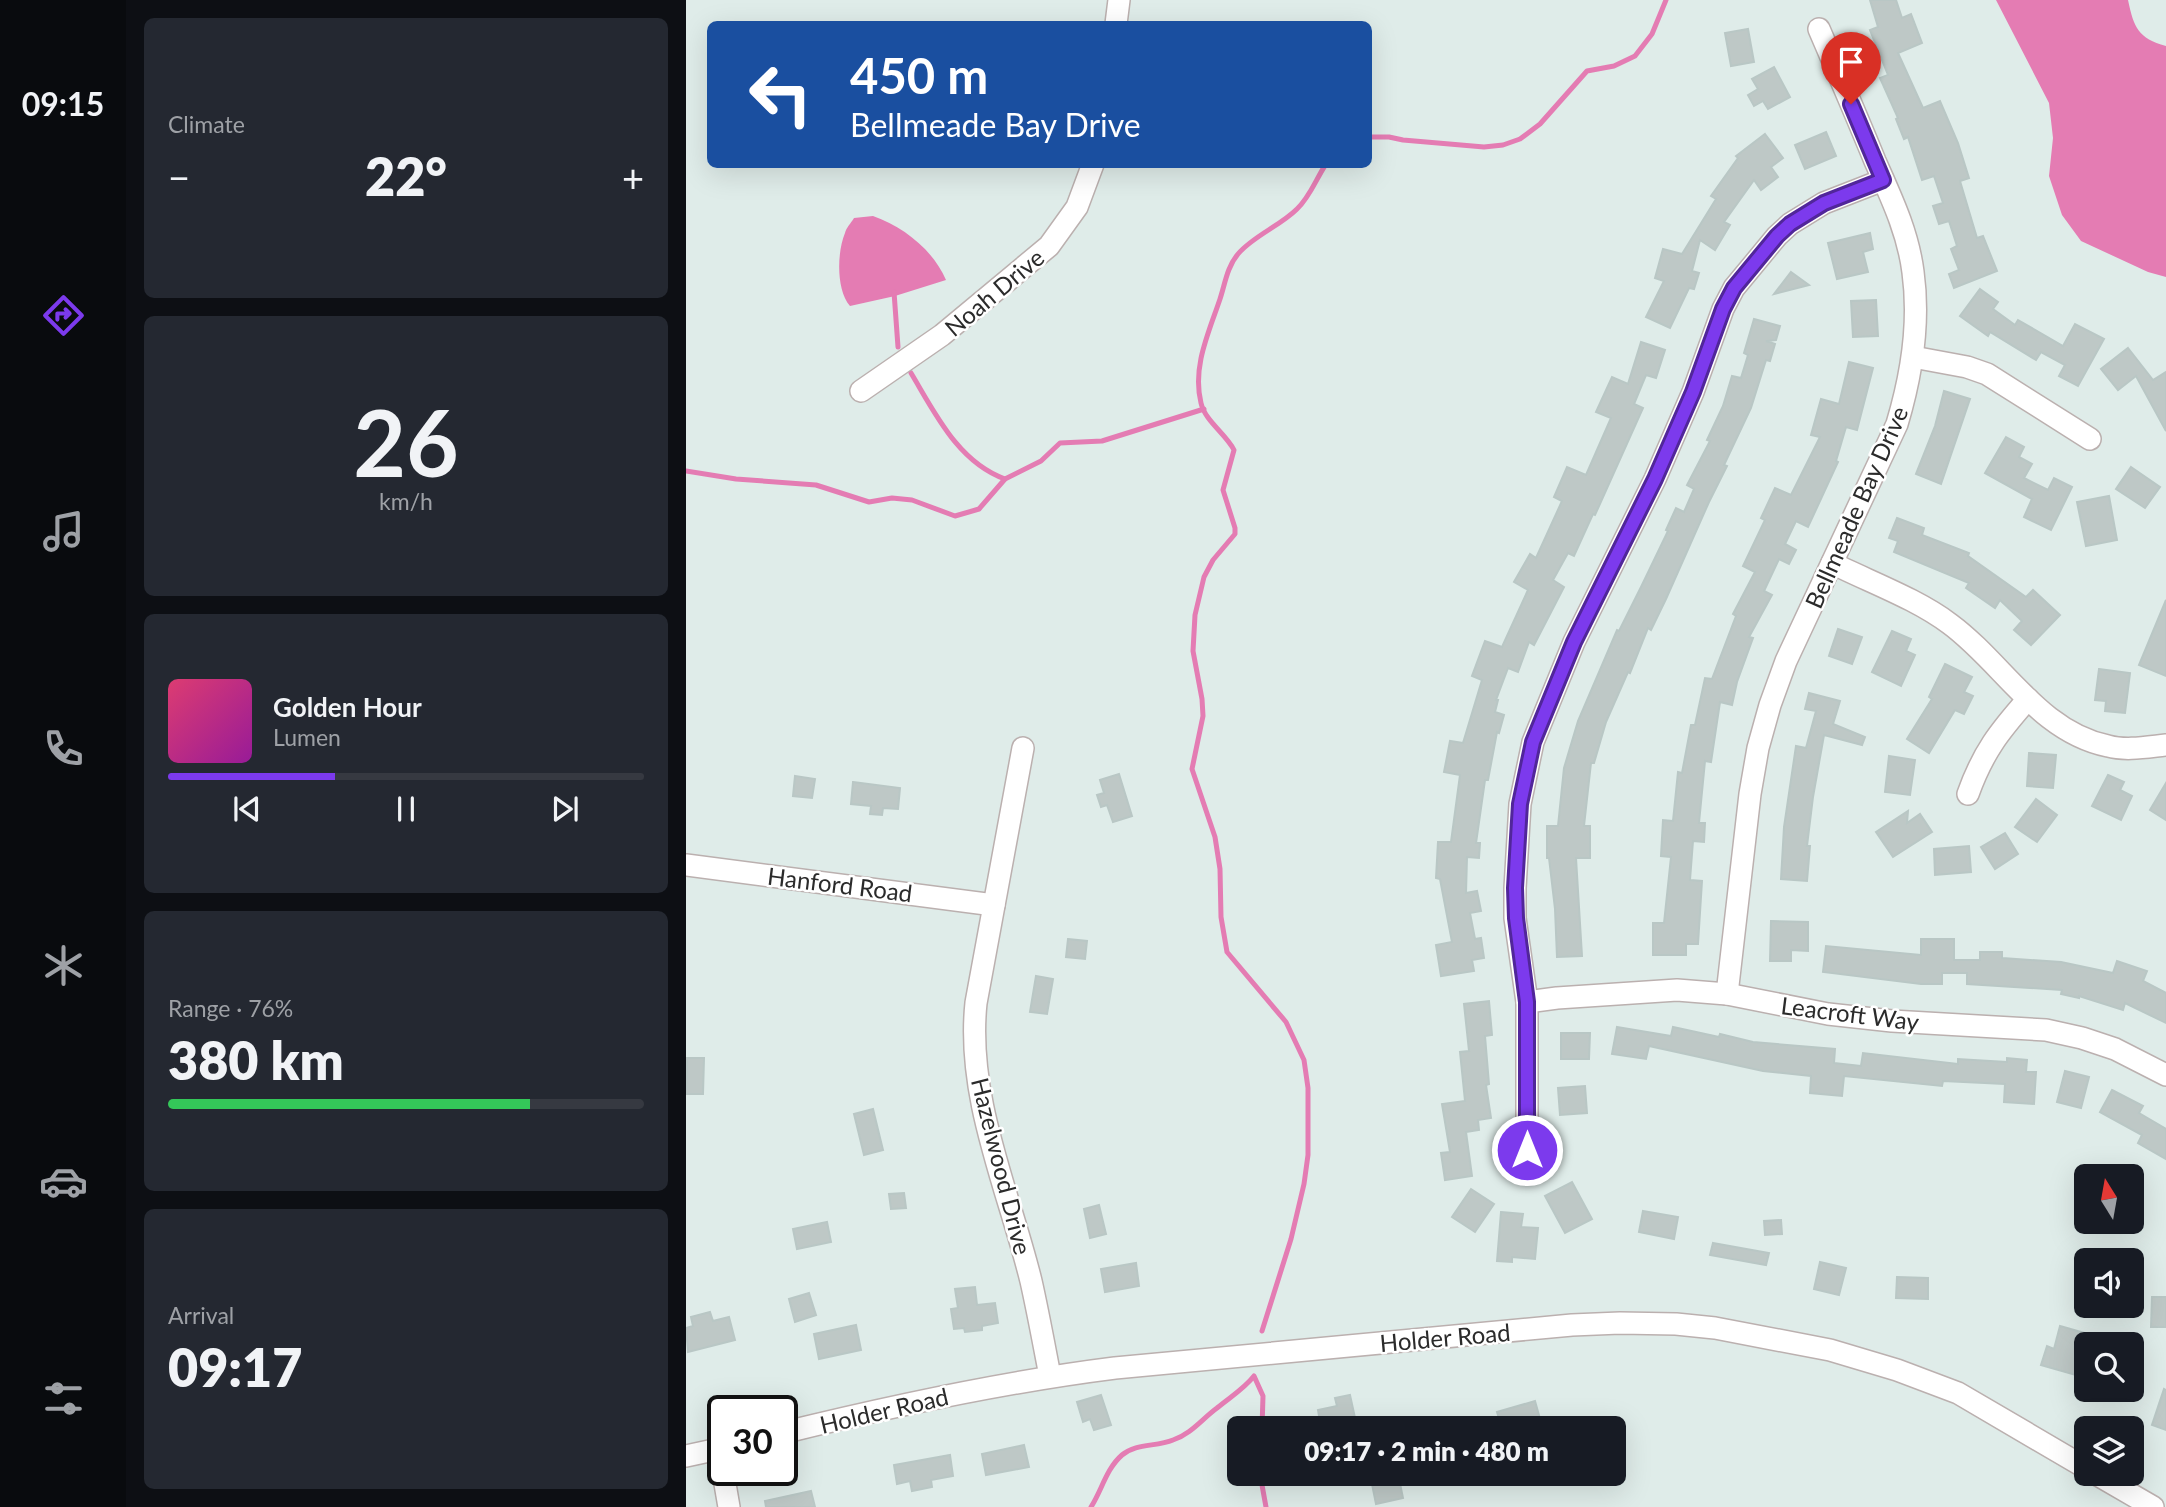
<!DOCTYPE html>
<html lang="en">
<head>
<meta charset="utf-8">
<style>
  body { margin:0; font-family:Lato,sans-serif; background:#242831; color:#f1f3f6; height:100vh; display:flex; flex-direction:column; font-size:26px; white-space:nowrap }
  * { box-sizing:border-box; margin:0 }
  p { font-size:23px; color:#9ea1a6 }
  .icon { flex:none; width:38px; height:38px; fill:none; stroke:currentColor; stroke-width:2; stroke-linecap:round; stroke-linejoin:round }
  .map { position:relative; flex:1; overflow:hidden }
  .sheet { display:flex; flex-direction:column; gap:18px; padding:18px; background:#0d0f14; width:560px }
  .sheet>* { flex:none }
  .guide { position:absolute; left:21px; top:21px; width:665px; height:147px; border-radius:10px; box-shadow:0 7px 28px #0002; background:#1a4fa0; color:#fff; overflow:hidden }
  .needle { width:46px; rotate:349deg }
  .tools { position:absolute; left:1388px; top:1164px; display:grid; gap:14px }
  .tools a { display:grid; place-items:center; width:70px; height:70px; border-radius:10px; background:#171b24; box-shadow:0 7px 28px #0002; font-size:35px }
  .speed { position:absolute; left:21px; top:1395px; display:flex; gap:14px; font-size:35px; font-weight:700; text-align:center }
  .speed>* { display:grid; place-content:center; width:91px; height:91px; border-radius:50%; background:#171b24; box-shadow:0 7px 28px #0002; line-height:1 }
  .speed .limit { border:4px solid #111; border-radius:10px; background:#fff; color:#111 }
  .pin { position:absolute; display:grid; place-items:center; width:60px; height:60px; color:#fff; margin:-72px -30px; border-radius:50% 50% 50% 0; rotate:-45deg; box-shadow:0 0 7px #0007 }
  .pin .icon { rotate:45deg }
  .me { position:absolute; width:77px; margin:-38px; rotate:0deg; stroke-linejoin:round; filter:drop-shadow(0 0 5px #0008) }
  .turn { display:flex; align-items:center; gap:24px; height:147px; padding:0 28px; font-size:32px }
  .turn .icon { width:91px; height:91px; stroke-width:2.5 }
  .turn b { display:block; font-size:49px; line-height:60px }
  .big { font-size:52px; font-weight:800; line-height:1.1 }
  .sheet .card { flex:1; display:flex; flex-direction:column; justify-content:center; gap:10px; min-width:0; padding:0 24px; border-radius:10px; background:#242831 }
  .sheet .dial { align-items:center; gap:0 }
  .dial b { font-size:91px; line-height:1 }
  .song { display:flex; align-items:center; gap:21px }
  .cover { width:84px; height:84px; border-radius:10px; background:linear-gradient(135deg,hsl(340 70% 55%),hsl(300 70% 35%)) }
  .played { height:7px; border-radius:4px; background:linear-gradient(90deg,#7c3aed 35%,#363941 35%) }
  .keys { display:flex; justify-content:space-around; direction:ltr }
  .heat { display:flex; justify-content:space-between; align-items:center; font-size:38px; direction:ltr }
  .charge { height:10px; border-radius:5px; background:linear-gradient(90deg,#34c759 76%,#363941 0) }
  .trip { position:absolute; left:541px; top:1416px; width:399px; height:70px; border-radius:10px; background:#171b24; box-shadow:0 7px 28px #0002; font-weight:800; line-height:70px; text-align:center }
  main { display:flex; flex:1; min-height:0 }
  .tab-bar { display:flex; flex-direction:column; width:126px; justify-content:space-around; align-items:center; background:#090b0e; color:#9ea1a6 }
  .tab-bar .icon { width:49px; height:49px }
  .tab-bar .selected { color:#7c3aed }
  .tab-bar b { font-size:32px; color:#f1f3f6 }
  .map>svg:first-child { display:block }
</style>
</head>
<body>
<main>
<nav class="tab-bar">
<b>09:15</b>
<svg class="icon selected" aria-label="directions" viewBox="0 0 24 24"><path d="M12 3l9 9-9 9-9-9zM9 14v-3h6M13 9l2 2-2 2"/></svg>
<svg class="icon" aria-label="music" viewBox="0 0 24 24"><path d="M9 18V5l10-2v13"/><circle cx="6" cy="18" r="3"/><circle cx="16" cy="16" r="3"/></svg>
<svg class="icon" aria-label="phone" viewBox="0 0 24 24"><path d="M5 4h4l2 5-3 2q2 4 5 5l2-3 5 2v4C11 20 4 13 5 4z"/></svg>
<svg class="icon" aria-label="climate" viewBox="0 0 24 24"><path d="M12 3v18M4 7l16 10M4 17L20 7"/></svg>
<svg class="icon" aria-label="car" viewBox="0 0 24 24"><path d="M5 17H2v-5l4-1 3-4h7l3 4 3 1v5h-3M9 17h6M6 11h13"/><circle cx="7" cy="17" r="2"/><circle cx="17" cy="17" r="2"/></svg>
<svg class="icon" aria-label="filters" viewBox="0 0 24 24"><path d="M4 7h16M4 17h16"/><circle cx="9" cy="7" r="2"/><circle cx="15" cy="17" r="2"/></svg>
</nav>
<section class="sheet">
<div class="card"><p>Climate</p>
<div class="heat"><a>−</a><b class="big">22°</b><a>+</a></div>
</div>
<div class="card dial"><b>26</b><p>km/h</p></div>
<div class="card">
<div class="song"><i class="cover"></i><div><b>Golden Hour</b><p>Lumen</p></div></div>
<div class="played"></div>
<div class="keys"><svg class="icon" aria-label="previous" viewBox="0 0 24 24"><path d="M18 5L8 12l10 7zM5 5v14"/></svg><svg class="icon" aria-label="pause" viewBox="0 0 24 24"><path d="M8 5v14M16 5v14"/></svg><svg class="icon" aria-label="next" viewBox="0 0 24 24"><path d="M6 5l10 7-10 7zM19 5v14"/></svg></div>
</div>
<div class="card"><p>Range · 76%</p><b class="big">380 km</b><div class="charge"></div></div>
<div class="card"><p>Arrival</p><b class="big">09:17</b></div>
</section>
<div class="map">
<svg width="1480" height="1507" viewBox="0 0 1480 1507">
  <rect width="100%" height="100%" fill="#dfece9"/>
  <g fill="#e47cb3">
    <path d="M1310,0H1442C1448,28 1452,38 1480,46V277L1462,272L1395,241L1376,215L1363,176L1367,138L1363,103Z"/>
    <path d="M187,216C218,227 247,250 260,280L209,296L164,306C150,290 151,252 159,233C160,228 165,223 168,218Z"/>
  </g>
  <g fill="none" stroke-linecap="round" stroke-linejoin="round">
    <g stroke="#e47cb3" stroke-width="5">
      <path d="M682,137H703L717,140L798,147L817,145L834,139L854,124L901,71L928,66L949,56L966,34L980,0"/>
      <path d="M208,292L212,347"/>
      <path d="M225,373C249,413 272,462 319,479"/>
      <path d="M0,471L50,479L130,485L183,502L206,498L226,500L269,516L293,509L319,479L355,461L374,443L416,441L518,409"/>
      <path d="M576,1331L605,1239L618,1184L622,1155V1088L618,1060L600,1022L541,952L535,917L534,869L529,837L506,769L517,716L516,699L507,651L509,615L518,577L527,560L549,534V528L537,490L548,450C540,434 519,421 515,403C506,367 523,332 534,299C539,284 541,267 552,254C567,236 594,226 611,209C624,197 630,179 640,164"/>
      <path d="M574,1474L580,1507"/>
      <path d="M405,1507C416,1490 420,1469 436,1455C450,1443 470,1447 487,1440C505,1434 516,1419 531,1408C544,1397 558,1389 568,1376L577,1396L576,1428"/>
    </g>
  </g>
  <g fill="#bec8c6" stroke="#b9c7c5" stroke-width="2">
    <path d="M1184,0H1210L1216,18L1225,14L1236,43L1212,53L1237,108L1254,101L1272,143L1283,178L1274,181L1291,238L1297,236L1311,271L1268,288L1263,274L1273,270L1265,249L1271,246L1263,221L1253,224L1247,206L1257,203L1248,176L1236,180L1222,137L1218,139L1210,119L1212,118L1194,78L1202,75L1184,30L1192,27Z"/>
    <path d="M1062,29L1068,62L1045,66L1039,33Z"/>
    <path d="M1088,67L1104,97L1082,109L1077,101L1068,106L1062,95L1072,89L1066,79Z"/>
    <path d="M1140,132L1150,156L1119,169L1109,145Z"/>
    <path d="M1079,134L1097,158L1085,167L1092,177L1075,190L1068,180L1038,222L1044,225L1029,250L1014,240L1006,271L1013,273L1008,289L1003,288L984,328L960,317L978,281L969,278L977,249L996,254L1030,199L1025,196L1052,158L1050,156Z"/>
    <path d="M1184,233L1187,249L1177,252L1182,272L1151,279L1142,243Z"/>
    <path d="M1105,272L1123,285L1088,294Z"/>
    <path d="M1294,289L1312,302L1307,309L1329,325L1332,320L1377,346L1389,324L1418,339L1392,386L1373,376L1379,365L1355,352L1350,360L1304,332L1302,336L1274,316Z"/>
    <path d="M1190,300L1192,336L1167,337L1165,301Z"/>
    <path d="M1068,319L1094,326L1090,340L1080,341L1089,344L1084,361L1080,360L1065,408L1038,465L1041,466L1023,502L980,599L965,630L962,628L944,673L942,672L920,722L908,763H905L898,826H904V858H890L896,956L871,957L869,909L863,858H861V826H872L878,768L892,721L931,630L933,631L955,587L982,531L980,530L990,508L998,512L1008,489L1001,485L1024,441L1021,440L1037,406L1046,376L1055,378L1062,355L1058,353Z"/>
    <path d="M955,342L979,350L970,378L960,375L948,404L957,408L909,515L907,514L888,556L882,553L867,580L878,587L848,645L843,642L832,672L822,668L810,700H812L809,712L818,715L813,733L811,732L802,780H799L790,843H794L793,858L781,857L780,893L791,891L795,911L784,913L789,939L795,938L798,958L786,960L788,971L755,976L750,945L766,942L754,879L750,878L752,842H765L774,775L758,772L764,741L777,743L796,680L786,676L799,641L816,647L842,590L828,582L844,554L850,558L876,501L868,497L881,467L900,475L925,418L910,412L926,377L942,384Z"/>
    <path d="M1442,348L1467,380L1480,372V431L1450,376L1432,390L1415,369Z"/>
    <path d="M1163,362L1187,368L1171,430L1160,427L1150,461L1152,462L1122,527L1110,521L1099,544L1110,550L1103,564L1093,559L1078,591L1086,595L1063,637L1067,638L1051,682L1046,705L1034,702L1025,762L1019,761L1013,823H1019L1018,842L1007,841L1004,880L1016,881L1012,944H1000V955H967V923H978L985,857L975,856L977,820L987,821L992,772L996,773L1005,725H1009L1019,678L1026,679L1050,616L1047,614L1069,572L1057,566L1079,520L1075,518L1089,488L1105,495L1134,437L1125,435L1135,399L1153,404Z"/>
    <path d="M1258,391L1284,399L1255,484L1230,474L1249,426Z"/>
    <path d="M1320,437L1338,447L1333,457L1346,464L1338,478L1362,490L1368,478L1386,487L1365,530L1338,517L1346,499L1299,473Z"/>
    <path d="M1445,467L1474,487L1459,508L1430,489Z"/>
    <path d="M1423,496L1431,540L1400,546L1391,502Z"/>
    <path d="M1211,518L1238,528L1236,535L1283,553L1282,556L1340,597L1347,590L1374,615L1345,645L1328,630L1336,621L1314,600L1309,608L1280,588L1283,583L1208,552L1212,541L1203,538Z"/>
    <path d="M1480,600V676L1453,665Z"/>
    <path d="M1152,629L1176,637L1166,664L1143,656Z"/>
    <path d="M1206,631L1225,639L1220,651L1229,655L1215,686L1186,672Z"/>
    <path d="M1259,664L1286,677L1278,692L1287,696L1278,714L1269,710L1243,753L1221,739L1246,699L1243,697Z"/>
    <path d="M1413,669L1444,673L1439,713L1419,711L1420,701L1409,700Z"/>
    <path d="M1123,693L1154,701L1147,724L1179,737L1176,745L1138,735L1127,797L1121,846H1124L1121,881L1095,879L1098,827L1110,746L1120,748L1130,711L1119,709Z"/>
    <path d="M1343,753L1370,755L1367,788L1341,786Z"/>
    <path d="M1203,756L1229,760L1224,795L1199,792Z"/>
    <path d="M433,774L446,816L427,822L421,805L415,807L411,795L418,793L414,780Z"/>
    <path d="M1422,775L1438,782L1434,790L1446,796L1435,820L1406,806Z"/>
    <path d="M109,776L129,779L126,798L107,796Z"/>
    <path d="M167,782L214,788L212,809L197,808L196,815L184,814L185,806L165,804Z"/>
    <path d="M1480,783V820L1464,810Z"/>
    <path d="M1350,799L1371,815L1351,842L1329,827Z"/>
    <path d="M1222,811L1221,823L1234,814L1246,832L1207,857L1190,832Z"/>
    <path d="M1319,833L1332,854L1309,869L1295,847Z"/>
    <path d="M1283,846L1285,872L1249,875L1248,849Z"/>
    <path d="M1085,921L1122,922V951L1105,950V961H1084Z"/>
    <path d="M382,939L401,941L399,959L380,957Z"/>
    <path d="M1235,939H1268V960H1294V952H1316V958L1375,962L1427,973L1431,961L1461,971L1457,981L1480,993V1023L1439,1003L1437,1010L1393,996V998L1375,994L1376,990L1281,984V973H1256V984H1235L1137,972L1140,946L1235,955Z"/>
    <path d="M350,976L367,979L361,1014L344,1012Z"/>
    <path d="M803,1001L806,1035L799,1036L803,1084L800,1085L805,1118L792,1120L793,1130L780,1132L786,1176L759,1180L755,1153L764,1152L756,1104L779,1101L774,1052L783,1051L778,1004Z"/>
    <path d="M931,1027L985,1036L987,1027L1033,1037L1034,1034L1067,1042L1149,1049L1148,1063L1175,1066L1177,1053L1272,1064V1059L1321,1062V1058L1341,1060L1340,1072H1350L1348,1104L1318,1102L1319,1084L1257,1081L1256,1086L1158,1076L1156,1096L1124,1093L1125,1076L1077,1071L963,1046L960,1059L926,1054Z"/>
    <path d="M875,1033H904L903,1059H875Z"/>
    <path d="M1,1058H18L17,1094H0Z"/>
    <path d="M1379,1071L1403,1077L1395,1108L1371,1102Z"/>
    <path d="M899,1086L901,1113L874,1115L872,1088Z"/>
    <path d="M1426,1090L1457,1106L1453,1113L1480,1129V1159L1452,1143L1456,1135L1414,1112Z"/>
    <path d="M187,1109L197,1150L178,1155L168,1114Z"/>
    <path d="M886,1182L906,1219L879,1233L859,1196Z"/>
    <path d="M785,1189L808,1204L789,1232L766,1217Z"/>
    <path d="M218,1193L220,1208L205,1209L203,1194Z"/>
    <path d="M413,1205L420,1234L404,1238L398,1209Z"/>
    <path d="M957,1211L992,1217L988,1239L953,1232Z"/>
    <path d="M815,1212L837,1214L835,1227L852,1228L849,1259L826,1257V1262L811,1261Z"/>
    <path d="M1095,1220L1096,1234L1079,1235L1078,1221Z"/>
    <path d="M141,1222L145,1242L111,1249L107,1229Z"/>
    <path d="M1027,1243L1083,1253L1080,1265L1024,1255Z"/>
    <path d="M1134,1262L1160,1268L1153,1295L1128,1289Z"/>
    <path d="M450,1263L453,1286L419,1292L415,1269Z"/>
    <path d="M1211,1277L1242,1278V1299L1210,1298Z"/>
    <path d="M289,1287L291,1305L309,1303L312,1323L296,1326V1330L279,1332L278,1328L268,1329L265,1309L272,1308L269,1289Z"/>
    <path d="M123,1293L130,1315L109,1322L103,1299Z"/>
    <path d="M1466,1297H1480V1327H1465Z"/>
    <path d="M24,1312L27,1321L43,1317L49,1340L2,1352L0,1328L7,1326L5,1317Z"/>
    <path d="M170,1325L175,1350L133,1359L128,1334Z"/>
    <path d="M1374,1326L1402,1334L1390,1375L1355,1365L1361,1346L1368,1349Z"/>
    <path d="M1478,1389L1480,1390V1430L1466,1425Z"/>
    <path d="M415,1395L425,1425L408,1430L404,1419L397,1422L391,1402Z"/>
    <path d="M664,1395L671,1427L635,1428L632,1410L651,1406L649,1398Z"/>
    <path d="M849,1401L856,1426L849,1428H816L811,1412Z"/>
    <path d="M338,1445L343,1467L300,1475L296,1454Z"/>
    <path d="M264,1455L267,1476L245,1480L246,1487L226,1491L224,1481L211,1484L208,1465Z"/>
    <path d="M684,1474H712L717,1498L690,1504Z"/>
    <path d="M125,1491L129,1507H80L79,1501Z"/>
  </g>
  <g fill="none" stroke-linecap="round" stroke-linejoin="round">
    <defs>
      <g id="minor">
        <path d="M430,24L433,0"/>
        <path d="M1227,357L1281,367L1301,374L1404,439"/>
        <path d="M175,391L256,335L363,246L391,207L407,164"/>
        <path d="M1146,563C1184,582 1231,599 1264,624C1317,663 1353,732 1422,746C1440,751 1461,747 1480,745"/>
        <path d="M337,748L290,1003C280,1098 323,1191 345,1281C352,1312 358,1345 364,1376"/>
        <path d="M1282,794C1297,752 1313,732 1342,699"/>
        <path d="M0,865L308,905"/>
        <path d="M1041,994L1064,794L1072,748L1084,705L1100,661L1211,424C1226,374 1234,323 1227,272C1222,232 1205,197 1189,161C1171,117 1152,73 1133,29"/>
        <path d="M841,1002L871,998L991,990L1041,994L1142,1014L1206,1021L1360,1030L1396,1038L1429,1049L1480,1075"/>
        <path d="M841,1150V1002L829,918V888L834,804L847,742L888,642L969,479L1007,392L1037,309L1048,288L1091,236L1104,224L1138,203L1197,180"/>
        <path d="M96,1433C206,1406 317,1382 429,1368L886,1325L934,1323L990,1324L1029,1328L1144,1350L1211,1370L1272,1393L1400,1468"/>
        <path d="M33,1449L43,1507"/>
        <path d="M0,1456L37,1448"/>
        <path d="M1410,1474L1467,1507"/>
      </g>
    </defs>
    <use href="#minor" stroke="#bbb0af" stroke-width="24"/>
    <use href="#minor" stroke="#fff" stroke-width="21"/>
  </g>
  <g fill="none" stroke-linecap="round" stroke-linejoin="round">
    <defs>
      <path id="route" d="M841,1150V1002L830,918L829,888L834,804L847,742L888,642L969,479L1007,392L1037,309L1048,288L1091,236L1104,224L1138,203L1197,180L1165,104"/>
    </defs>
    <use href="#route" stroke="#51269a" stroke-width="18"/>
    <use href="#route" stroke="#7c3aed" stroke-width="12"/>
  </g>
  <g text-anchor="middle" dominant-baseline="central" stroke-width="5" stroke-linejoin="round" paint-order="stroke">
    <g font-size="24" fill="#2b2b2b" stroke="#fff">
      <text transform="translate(308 292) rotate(-40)">Noah Drive</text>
      <text transform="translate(1170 507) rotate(-66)">Bellmeade Bay Drive</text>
      <text transform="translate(154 884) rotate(7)">Hanford Road</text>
      <text transform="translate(1164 1013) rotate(7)">Leacroft Way</text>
      <text transform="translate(316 1166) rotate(76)">Hazelwood Drive</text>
      <text transform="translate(759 1337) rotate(-5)">Holder Road</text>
      <text transform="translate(198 1410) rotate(-13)">Holder Road</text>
    </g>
  </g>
</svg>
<div class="tools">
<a><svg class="needle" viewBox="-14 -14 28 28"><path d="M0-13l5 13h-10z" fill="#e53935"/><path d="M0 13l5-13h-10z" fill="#9ea1a6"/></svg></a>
<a><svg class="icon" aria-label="sound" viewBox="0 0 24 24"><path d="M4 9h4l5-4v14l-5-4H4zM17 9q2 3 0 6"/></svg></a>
<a><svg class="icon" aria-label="search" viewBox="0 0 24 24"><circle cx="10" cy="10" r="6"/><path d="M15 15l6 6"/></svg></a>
<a><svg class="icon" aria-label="layers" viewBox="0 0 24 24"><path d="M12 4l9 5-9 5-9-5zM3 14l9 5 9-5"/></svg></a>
</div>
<div class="speed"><div class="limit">30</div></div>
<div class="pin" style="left:1165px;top:104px;background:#d93025"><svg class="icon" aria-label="arrive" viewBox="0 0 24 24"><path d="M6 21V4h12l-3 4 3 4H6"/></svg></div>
<svg class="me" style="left:841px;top:1150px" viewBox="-20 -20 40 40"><circle r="17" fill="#7c3aed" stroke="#fff" stroke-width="3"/><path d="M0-11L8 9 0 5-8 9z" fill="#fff"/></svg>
<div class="trip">09:17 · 2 min · 480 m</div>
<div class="guide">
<div class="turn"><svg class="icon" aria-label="left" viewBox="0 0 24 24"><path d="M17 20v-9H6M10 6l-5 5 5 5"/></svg><div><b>450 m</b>Bellmeade Bay Drive</div></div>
</div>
</div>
</main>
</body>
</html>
